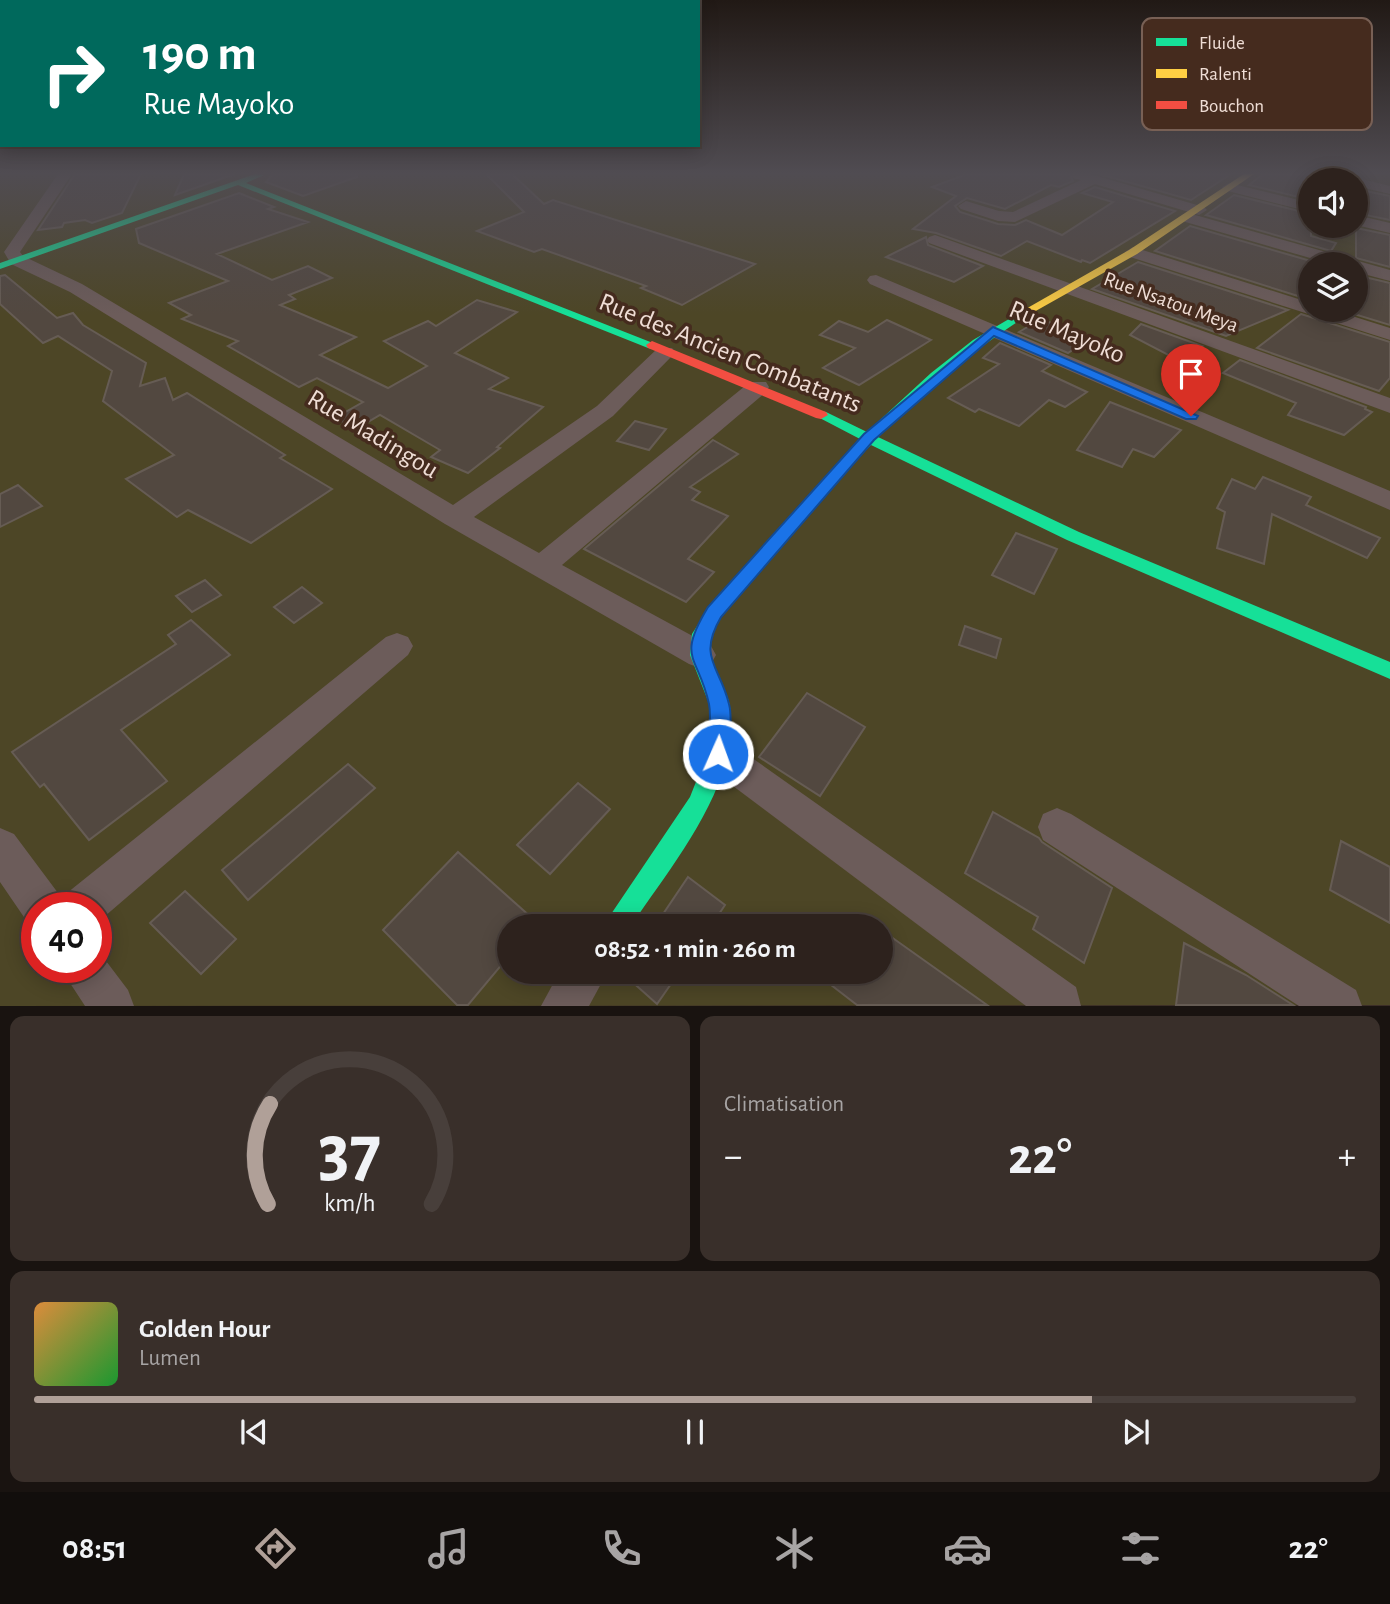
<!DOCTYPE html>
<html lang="fr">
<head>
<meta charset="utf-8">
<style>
  body { margin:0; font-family:"Alegreya Sans",sans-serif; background:#392f2a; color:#f1f3f6; height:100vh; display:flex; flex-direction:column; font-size:26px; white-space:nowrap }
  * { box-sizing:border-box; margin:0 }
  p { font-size:23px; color:#a7a4a4 }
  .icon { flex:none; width:38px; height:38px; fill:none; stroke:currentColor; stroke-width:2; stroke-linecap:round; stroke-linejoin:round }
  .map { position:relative; height:1006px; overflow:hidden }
  .side { display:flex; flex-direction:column; gap:10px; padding:10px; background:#191310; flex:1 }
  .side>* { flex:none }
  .top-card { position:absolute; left:0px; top:0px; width:700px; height:147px; box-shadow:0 4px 18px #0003,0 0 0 2px #483f3b; background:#00695c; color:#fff; overflow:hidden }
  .buttons { position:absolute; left:1298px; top:168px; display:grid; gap:14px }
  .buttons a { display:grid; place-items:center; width:70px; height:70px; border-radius:50%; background:#2d221d; box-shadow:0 4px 18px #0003,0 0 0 2px #483f3b; font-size:35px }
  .speed { position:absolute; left:21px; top:892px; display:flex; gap:14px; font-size:35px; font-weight:700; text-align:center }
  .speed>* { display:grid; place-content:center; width:91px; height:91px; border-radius:50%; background:#2d221d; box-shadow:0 4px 18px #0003,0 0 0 2px #483f3b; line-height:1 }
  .speed .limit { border:10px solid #d22; background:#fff; color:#111 }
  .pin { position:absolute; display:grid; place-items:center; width:60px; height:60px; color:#fff; margin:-72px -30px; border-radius:50% 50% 50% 0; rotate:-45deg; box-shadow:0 0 7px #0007 }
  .pin .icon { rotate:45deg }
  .me { position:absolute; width:77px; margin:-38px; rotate:2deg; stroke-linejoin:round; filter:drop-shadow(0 0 5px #0008) }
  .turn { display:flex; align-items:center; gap:24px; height:147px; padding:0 28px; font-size:32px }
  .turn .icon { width:91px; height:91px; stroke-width:2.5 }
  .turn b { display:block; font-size:49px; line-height:60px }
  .big { font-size:52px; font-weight:600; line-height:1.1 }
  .side .card { flex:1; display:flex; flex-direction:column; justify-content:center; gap:10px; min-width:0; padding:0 24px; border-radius:14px; background:#392f2a }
  .side .dial { align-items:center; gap:0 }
  .dial svg { height:182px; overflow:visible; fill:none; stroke:#483f3b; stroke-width:7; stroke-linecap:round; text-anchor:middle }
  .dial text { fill:#f1f3f6; stroke:none }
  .song { display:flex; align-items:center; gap:21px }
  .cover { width:84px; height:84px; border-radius:10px; background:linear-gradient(135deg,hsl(30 70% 55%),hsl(130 70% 35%)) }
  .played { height:7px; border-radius:4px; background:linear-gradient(90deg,#b0a098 80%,#483f3b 80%) }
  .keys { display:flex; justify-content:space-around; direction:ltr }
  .heat { display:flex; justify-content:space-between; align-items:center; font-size:38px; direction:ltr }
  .side .tiles { flex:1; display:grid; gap:10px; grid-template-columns:1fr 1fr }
  .card:last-child { grid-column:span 2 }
  .trip { position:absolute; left:497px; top:914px; width:396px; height:70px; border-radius:35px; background:#2d221d; box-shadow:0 4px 18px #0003,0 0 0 2px #483f3b; font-weight:600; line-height:70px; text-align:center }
  .dock { display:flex; height:112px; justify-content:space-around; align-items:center; background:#120e0c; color:#a7a4a4 }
  .dock .icon { width:49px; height:49px }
  .dock .current { color:#b0a098 }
  .dock b { font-size:32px; color:#f1f3f6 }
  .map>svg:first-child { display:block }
</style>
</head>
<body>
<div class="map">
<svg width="1390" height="1006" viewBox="0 0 1390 1006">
  <rect width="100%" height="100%" fill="#3c2e27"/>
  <path fill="#4d4626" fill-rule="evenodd" d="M0,174H1390V1005L0,1006ZM1311,180H1356V226H1311ZM1311,264H1356V310H1311ZM37,908H96V968H37ZM509,926H880V971H509Z"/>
  <g fill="#524840" stroke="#665c54" stroke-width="2">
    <path d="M75,174H141L122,213L92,223L85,220L64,223L62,227L38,230Z"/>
    <path d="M184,174H235L175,195Z"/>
    <path d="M273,174H357V177L303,196L266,182Z"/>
    <path d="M486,174H512L544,204L553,200L755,264L682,305L641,288L646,286L542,249L534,252L477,231L524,212Z"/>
    <path d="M967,174H1070L1073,181L1059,187L1051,185L1005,209L967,198L955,206L960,212L998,224L1015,225L1026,220L1062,235L1113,202L1082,193L1095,187L1175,211L1090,263L1082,260L1081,262L1027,241L1001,256L936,233L913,229L956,196L932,187Z"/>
    <path d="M1099,174H1231L1191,200Z"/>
    <path d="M1263,174H1312L1324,180H1311V200L1249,185Z"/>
    <path d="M1356,189L1390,196V220L1356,213Z"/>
    <path d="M239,193L274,207L268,209L308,222L217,254L272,280L308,266L332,278L289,295L295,299L280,305L356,337L320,355L388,388L427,366L384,341L428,321L436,326L477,300L517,312L455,353L508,378L489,389L543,407L497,447L500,448L468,473L431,457L440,450L380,415L356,429L335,418L363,402L317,378L299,387L228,346L238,341L182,319L191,315L169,303L228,281L139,243L136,229Z"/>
    <path d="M1234,195L1311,214V236L1336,243L1331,251L1206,215Z"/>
    <path d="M1190,226L1321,264H1311V278L1298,296L1155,251Z"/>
    <path d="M1356,228L1390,235V267L1356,258Z"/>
    <path d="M926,237L928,245L983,266L954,282L886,257Z"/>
    <path d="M1138,262L1288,310L1226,336L1092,289Z"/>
    <path d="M5,275L57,318L73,313L83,325L146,363L140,386L165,378L173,400L187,393L285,455L280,458L332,489L251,543L188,510L177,517L126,479L174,455L103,401L112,371L58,336L43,343L0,304V276Z"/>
    <path d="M1356,275L1390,283V325L1341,310H1356Z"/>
    <path d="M1301,314L1390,342V378L1379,391L1257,348Z"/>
    <path d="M1041,319L1090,338L1068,353L1019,332Z"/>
    <path d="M887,320L931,340L859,385L823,368L855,348L820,335L839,321L868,332Z"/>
    <path d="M1141,324L1202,346L1174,358L1130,335Z"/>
    <path d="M1000,343L1051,365L1042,371L1087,392L1065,407L1049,400L1019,426L979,409L975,412L948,398L999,364L983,358Z"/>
    <path d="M1240,360L1366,407L1365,409L1372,412L1344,435L1288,415L1296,403L1223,373Z"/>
    <path d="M1110,402L1181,430L1154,457L1133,449L1122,467L1077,450Z"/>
    <path d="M635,421L666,429L649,450L617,441Z"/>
    <path d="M713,440L738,454L690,487L700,492L692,500L728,516L688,559L714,572L686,602L584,549Z"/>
    <path d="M1263,477L1311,497L1306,505L1380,538L1367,558L1272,514L1264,564L1217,548L1225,512L1217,508L1232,479L1255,489Z"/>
    <path d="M18,485L42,506L0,527V494Z"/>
    <path d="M1016,533L1057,549L1034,594L992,575Z"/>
    <path d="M205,580L221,595L192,612L176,596Z"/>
    <path d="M302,587L322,603L294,623L274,607Z"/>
    <path d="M191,620L230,655L121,730L167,781L89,840L44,784L40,787L12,752L176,644L168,635Z"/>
    <path d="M965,626L1001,639L996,658L959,645Z"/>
    <path d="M807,693L865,727L820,796L759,757Z"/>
    <path d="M348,764L375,788L248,900L222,870Z"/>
    <path d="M578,783L610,809L550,874L517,845Z"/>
    <path d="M993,812L1039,838L1042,842L1112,888L1084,963L1033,929L1038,917L965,873Z"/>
    <path d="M1341,841L1390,867V923L1330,890Z"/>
    <path d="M458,852L541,926H509V956L468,1005H457L383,930Z"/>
    <path d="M688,877L725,905L711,926H655Z"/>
    <path d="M185,891L236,939L201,974L150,923Z"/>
    <path d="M880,929L987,1005H857L813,971H880Z"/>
    <path d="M1184,943L1246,975L1293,1005H1176Z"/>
    <path d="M620,971H680L657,1004Z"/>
  </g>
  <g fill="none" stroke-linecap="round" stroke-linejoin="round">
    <g fill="#6c5c5a" fill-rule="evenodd">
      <path d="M58,174H72L20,252L23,256L82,284L453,505L597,406L658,348H672L675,352L672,356L613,416L474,517L539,553L750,382H766L769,387L766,392L562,565L711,646L716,655L711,664L700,668L689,664L445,524L70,292L11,264L4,252Z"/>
      <path d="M1072,174H1090L1204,207L1207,210L1199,215L1095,184L1015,222L998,221L961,209L958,206L966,201L999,211L1013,212L1081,180L1073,178Z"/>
      <path d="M1315,174H1341L1390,186V194L1356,186V180H1331Z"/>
      <path d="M1229,183L1311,203V212L1224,190L1222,187Z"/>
      <path d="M1188,213L1390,270V281L1356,272V264H1331L1182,221L1180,218L1182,215Z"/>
      <path d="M1356,215L1390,223V233L1356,225Z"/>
      <path d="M935,235L1390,398V413L929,243L927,240L929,237Z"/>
      <path d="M1133,247L1311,303V310H1333L1390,328V340L1127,256L1125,252Z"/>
      <path d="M876,275L1390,491V510L870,284L867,280L870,276Z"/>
      <path d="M397,633L408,637L413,646L408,655L97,923L96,908H37V926L28,923L0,882V828L14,834L58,893L62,905L67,893L386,637Z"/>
      <path d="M718,738L731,743L1076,987L1081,1006H1026L705,765L700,754L705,743Z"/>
      <path d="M1057,808L1071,814L1356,990L1362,1006H1299L1043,840L1038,827L1043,814Z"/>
      <path d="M96,951L100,953L128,990L134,1006H85L70,983L63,968H96Z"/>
      <path d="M560,971H608L589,1006H541Z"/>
    </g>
    <g fill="#16e098" fill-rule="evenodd">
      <path d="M255,174L264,175L246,183L658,345L652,349L648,348L238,185L0,269V263Z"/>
      <path d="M1021,312L1025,313V317C971,352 923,391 878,437L1079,532L1390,662V679L1067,540L871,445C828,488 790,535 752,581C739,596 715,617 710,636C704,663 727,683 730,707C740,786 672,864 631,926H603L690,797L707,754L710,706L690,655L692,634L709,607L860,439L814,415L821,411L826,412L867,432L931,373L973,340Z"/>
    </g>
    <path fill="#ffcf43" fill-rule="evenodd" d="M1244,174H1254L1137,254L1025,317L1015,315L1129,250Z"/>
    <path fill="#f24e42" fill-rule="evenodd" d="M652,341L826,412L828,415L821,419L816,418L648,348L646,345Z"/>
  </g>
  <linearGradient id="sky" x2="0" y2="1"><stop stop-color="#211915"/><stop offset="0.55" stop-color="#504c52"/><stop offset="1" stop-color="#504c52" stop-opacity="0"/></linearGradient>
  <rect width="1390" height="315" fill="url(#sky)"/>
  <path fill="#1a73e8" stroke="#114b97" stroke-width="2" d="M993,327L1198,416L1196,419H1186L994,336L874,440L721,617C697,658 720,666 729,704C733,719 729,739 729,754L725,761L718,764L710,761L707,754C708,739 712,719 709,704C698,654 676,660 708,607L864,434Z"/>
  <g text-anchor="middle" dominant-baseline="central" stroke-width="7" stroke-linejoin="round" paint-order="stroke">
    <g font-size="21" fill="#efddd5" stroke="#452b1e">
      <text transform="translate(1171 302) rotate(20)">Rue Nsatou Meya</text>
    </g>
    <g font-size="26" fill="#efddd5" stroke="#452b1e">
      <text transform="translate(1067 332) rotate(23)">Rue Mayoko</text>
      <text transform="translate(730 353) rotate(22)">Rue des Ancien Combatants</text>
      <text transform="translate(373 434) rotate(31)">Rue Madingou</text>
    </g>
  </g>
  <rect x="1142" y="18" width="230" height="112" rx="10" fill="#452b1e" stroke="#786055" stroke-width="2"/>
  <rect x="1156" y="38" width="31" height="8" fill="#16e098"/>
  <rect x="1156" y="69" width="31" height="9" fill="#ffcf43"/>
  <rect x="1156" y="101" width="31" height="8" fill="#f24e42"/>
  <g font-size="19" fill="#efddd5">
    <text x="1199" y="49">Fluide</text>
    <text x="1199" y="80">Ralenti</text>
    <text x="1199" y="112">Bouchon</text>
  </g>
</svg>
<div class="buttons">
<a><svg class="icon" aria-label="sound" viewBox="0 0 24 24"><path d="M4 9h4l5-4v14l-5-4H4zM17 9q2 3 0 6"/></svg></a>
<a><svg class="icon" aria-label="layers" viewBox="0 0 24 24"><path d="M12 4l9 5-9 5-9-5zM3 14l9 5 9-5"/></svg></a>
</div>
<div class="speed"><div class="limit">40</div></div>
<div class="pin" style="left:1191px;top:416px;background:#d93025"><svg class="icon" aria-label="arrive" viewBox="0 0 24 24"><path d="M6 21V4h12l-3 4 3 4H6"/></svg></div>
<svg class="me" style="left:718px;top:754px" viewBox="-20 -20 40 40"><circle r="17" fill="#1a73e8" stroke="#fff" stroke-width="3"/><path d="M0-11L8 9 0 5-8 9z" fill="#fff"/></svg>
<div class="trip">08:52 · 1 min · 260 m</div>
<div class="top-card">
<div class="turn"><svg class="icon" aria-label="right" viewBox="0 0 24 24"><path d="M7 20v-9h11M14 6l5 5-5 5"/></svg><div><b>190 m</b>Rue Mayoko</div></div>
</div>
</div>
<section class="side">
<div class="tiles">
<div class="card dial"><svg viewBox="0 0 100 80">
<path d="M14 69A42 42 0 1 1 86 69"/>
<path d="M14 69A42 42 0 0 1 15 25" stroke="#b0a098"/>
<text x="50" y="56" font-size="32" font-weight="700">37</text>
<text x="50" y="72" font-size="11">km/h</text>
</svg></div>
<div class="card"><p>Climatisation</p>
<div class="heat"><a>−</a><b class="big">22°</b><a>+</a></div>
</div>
<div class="card">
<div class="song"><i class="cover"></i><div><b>Golden Hour</b><p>Lumen</p></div></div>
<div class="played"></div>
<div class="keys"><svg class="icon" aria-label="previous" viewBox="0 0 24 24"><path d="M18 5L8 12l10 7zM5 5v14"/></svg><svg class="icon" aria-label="pause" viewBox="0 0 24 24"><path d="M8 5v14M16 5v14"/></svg><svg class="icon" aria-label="next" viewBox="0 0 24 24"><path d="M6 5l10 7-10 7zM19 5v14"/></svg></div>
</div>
</div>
</section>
<nav class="dock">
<b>08:51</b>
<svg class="icon current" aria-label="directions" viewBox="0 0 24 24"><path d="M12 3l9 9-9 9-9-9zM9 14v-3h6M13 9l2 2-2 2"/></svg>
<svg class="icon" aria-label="music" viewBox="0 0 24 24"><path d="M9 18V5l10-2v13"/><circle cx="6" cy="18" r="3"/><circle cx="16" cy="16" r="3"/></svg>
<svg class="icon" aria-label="phone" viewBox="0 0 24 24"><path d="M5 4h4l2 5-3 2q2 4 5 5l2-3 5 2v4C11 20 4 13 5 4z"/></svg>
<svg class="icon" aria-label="climate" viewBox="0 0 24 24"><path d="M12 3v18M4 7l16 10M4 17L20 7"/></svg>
<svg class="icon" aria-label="car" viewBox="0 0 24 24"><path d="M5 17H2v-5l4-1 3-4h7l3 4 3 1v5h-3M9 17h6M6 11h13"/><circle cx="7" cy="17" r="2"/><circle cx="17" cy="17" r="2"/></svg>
<svg class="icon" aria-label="filters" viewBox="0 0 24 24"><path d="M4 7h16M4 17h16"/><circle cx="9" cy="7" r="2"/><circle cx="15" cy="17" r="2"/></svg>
<b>22°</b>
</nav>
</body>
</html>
